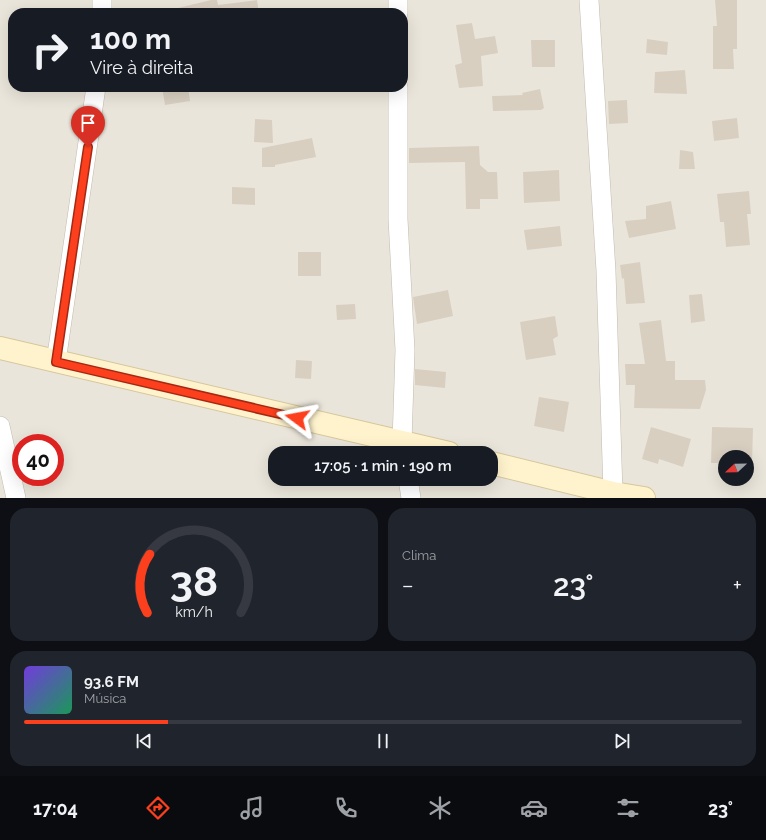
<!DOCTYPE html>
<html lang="pt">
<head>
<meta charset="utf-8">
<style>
  body { margin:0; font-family:Raleway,sans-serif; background:#20242c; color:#f1f3f6; height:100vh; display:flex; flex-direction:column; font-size:15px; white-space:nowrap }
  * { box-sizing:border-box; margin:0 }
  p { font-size:13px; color:#9ea1a6 }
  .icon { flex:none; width:22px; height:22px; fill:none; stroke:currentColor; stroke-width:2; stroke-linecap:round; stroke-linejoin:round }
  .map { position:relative; height:498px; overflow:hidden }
  .sheet { display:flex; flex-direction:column; gap:10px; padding:10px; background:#0d0f14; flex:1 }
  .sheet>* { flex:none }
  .guide { position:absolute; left:8px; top:8px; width:400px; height:84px; border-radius:16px; box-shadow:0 4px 16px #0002; background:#171b24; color:#f1f3f6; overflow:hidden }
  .needle { width:26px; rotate:248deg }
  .fabs { position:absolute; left:718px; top:450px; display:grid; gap:8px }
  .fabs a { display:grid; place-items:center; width:36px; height:36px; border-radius:50%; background:#171b24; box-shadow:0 4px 16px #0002; font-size:20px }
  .speed { position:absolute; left:12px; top:434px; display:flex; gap:8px; font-size:20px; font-weight:700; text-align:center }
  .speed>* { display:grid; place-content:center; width:52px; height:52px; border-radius:50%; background:#171b24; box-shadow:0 4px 16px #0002; line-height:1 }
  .speed .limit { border:6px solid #d22; background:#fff; color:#111 }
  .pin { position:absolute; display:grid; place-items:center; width:34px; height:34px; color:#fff; margin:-41px -17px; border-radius:50% 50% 50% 0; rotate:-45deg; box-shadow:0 0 4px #0007 }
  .pin .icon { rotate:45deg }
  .me { position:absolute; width:44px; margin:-22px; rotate:283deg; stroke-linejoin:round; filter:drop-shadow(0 0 3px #0008) }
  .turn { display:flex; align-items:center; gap:14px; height:84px; padding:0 16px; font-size:18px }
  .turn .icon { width:52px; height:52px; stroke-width:2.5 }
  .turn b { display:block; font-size:28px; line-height:34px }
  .big { font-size:30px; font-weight:600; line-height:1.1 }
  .sheet .widget { flex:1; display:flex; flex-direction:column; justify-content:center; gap:6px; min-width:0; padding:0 14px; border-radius:16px; background:#20242c }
  .sheet .dial { align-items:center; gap:0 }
  .dial svg { height:104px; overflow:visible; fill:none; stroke:#363941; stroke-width:7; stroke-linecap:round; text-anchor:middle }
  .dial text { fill:#f1f3f6; stroke:none }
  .song { display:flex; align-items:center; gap:12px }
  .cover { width:48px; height:48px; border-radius:6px; background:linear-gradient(135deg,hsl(260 70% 55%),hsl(150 70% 35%)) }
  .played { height:4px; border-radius:2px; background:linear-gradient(90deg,#fc3f1d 20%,#363941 20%) }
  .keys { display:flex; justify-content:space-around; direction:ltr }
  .heat { display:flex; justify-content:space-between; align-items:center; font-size:22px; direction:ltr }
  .sheet .tiles { flex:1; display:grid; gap:10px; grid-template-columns:1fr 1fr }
  .widget:last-child { grid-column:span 2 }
  .trip { position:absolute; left:268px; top:446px; width:230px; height:40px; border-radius:16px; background:#171b24; box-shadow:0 4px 16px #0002; font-weight:600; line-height:40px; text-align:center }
  .dock { display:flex; height:64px; justify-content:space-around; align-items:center; background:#090b0e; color:#9ea1a6 }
  .dock .icon { width:28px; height:28px }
  .dock .current { color:#fc3f1d }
  .dock b { font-size:18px; color:#f1f3f6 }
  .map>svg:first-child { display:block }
</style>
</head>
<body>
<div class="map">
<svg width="766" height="498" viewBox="0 0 766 498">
  <rect width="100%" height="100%" fill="#f6f3ec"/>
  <path fill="#eae5da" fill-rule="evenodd" d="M0,0H766V498H0ZM13,13H403V87H13ZM21,443H55V477H21ZM275,453H491V479H275ZM725,457H747V479H725Z"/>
  <g fill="#d8cfc1">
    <path d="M211,0H217L218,5L257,0L259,13H179L178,8Z"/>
    <path d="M715,0H737V49H733L734,69H713V26H717Z"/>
    <path d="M472,23L475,39L495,36L498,53L481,56L483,86L459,88L455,65L462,63L456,25Z"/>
    <path d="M647,39L668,42L667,55L646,53Z"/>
    <path d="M531,40H555V67H532Z"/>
    <path d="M685,70L687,94L654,93L655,72Z"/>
    <path d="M162,87H188L190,101L165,105Z"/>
    <path d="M540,89L544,108L541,110L493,111L492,96L523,95L522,93Z"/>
    <path d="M627,100L628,123L609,124L608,101Z"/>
    <path d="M737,118L739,138L714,141L712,121Z"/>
    <path d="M255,119L272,120L273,143L254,142Z"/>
    <path d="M312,138L316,157L275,165V167H262V148Z"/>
    <path d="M479,146L480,165L488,172H497L498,199H480V209H466L465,162L409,163V148Z"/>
    <path d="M680,150L693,152L695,169H679Z"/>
    <path d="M559,170L560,201L524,203L523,172Z"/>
    <path d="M232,187L255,188V205L232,204Z"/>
    <path d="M749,191L751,214H747L750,245L726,247L724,222H720L717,194Z"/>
    <path d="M671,201L676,229L629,238L625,221L646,219V206Z"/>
    <path d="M560,226L562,246L527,250L524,230Z"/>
    <rect x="298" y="252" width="23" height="24"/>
    <path d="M640,262L645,303L626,304L624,278L622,279L620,265Z"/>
    <path d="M448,290L453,316L417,324L413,297Z"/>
    <path d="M702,294L705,321L691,323L689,295Z"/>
    <path d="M355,304L356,319L337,320L336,305Z"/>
    <path d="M555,316L558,336L553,339L556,355L526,360L520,322Z"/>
    <path d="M661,320L666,361H675V380H705L706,390L700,409L634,408L635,385H626L625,364H645L639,323Z"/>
    <path d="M296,360L312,361L311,379L295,378Z"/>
    <path d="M415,369L446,372L445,388L415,385Z"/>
    <path d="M539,397L569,402L564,432L534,426Z"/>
    <path d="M651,427L691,439L683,467L659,459L658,464L642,459Z"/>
    <path d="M712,427L753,428L752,464H747V457H725V463H711Z"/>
  </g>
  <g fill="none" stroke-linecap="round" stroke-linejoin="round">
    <defs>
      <g id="street">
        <path d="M102,0V13"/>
        <path d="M589,0L606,271L613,493"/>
        <path d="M398,13V0"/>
        <path d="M398,87V219L405,350L402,442L404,453"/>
        <path d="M56,362L96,87"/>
        <path d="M0,426L16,498"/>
        <path d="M408,479L411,498"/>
      </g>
      <g id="secondary">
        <path d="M0,348L449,453"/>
        <path d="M491,463L613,493L644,498"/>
      </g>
    </defs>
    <use href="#street" stroke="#c2bbae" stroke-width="20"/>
    <use href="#secondary" stroke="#d6c79b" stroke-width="24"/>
    <use href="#street" stroke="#fff" stroke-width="19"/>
    <use href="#secondary" stroke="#fff3cd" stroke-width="22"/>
  </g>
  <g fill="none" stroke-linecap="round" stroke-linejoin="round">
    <defs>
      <path id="route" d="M88,147L56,362L297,418"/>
    </defs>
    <use href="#route" stroke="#a42913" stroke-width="10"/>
    <use href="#route" stroke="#fc3f1d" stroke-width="7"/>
  </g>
</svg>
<div class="fabs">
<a><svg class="needle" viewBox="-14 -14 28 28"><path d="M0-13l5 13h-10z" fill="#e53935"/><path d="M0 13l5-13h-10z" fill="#9ea1a6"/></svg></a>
</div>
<div class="speed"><div class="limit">40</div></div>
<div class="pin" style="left:88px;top:147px;background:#d93025"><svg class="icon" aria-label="arrive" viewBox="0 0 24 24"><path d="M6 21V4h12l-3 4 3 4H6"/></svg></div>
<svg class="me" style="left:297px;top:418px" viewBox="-20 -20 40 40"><path d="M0-17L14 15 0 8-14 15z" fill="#fc3f1d" stroke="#fff" stroke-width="4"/></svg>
<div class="trip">17:05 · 1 min · 190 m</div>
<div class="guide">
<div class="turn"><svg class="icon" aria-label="right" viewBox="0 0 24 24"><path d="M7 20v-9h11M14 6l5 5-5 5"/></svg><div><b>100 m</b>Vire à direita</div></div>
</div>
</div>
<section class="sheet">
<div class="tiles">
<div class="widget dial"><svg viewBox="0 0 100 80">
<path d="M14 69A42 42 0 1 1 86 69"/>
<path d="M14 69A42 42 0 0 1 16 24" stroke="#fc3f1d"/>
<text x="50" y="56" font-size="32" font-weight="700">38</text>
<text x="50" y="72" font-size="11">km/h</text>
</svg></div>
<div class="widget"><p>Clima</p>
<div class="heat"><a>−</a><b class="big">23°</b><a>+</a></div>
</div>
<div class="widget">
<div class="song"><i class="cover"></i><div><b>93.6 FM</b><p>Música</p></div></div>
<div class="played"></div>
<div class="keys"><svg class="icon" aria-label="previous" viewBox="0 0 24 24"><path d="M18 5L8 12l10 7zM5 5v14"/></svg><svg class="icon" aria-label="pause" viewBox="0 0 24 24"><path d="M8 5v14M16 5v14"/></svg><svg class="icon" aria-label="next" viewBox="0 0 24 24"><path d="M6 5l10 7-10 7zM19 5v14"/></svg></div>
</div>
</div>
</section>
<nav class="dock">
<b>17:04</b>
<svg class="icon current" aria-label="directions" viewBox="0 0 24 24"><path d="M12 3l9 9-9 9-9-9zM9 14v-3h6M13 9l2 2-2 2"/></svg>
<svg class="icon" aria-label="music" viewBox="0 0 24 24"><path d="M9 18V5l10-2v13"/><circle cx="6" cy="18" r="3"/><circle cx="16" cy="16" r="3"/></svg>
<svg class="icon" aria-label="phone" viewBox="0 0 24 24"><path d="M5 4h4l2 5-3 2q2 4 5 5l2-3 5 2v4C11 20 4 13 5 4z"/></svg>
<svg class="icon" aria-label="climate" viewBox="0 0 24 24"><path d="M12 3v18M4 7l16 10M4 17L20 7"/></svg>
<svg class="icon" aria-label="car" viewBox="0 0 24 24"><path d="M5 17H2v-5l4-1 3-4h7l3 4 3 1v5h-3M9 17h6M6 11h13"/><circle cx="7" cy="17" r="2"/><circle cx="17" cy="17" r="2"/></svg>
<svg class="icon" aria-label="filters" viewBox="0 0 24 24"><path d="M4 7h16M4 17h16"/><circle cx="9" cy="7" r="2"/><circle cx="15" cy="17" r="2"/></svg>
<b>23°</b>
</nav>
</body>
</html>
